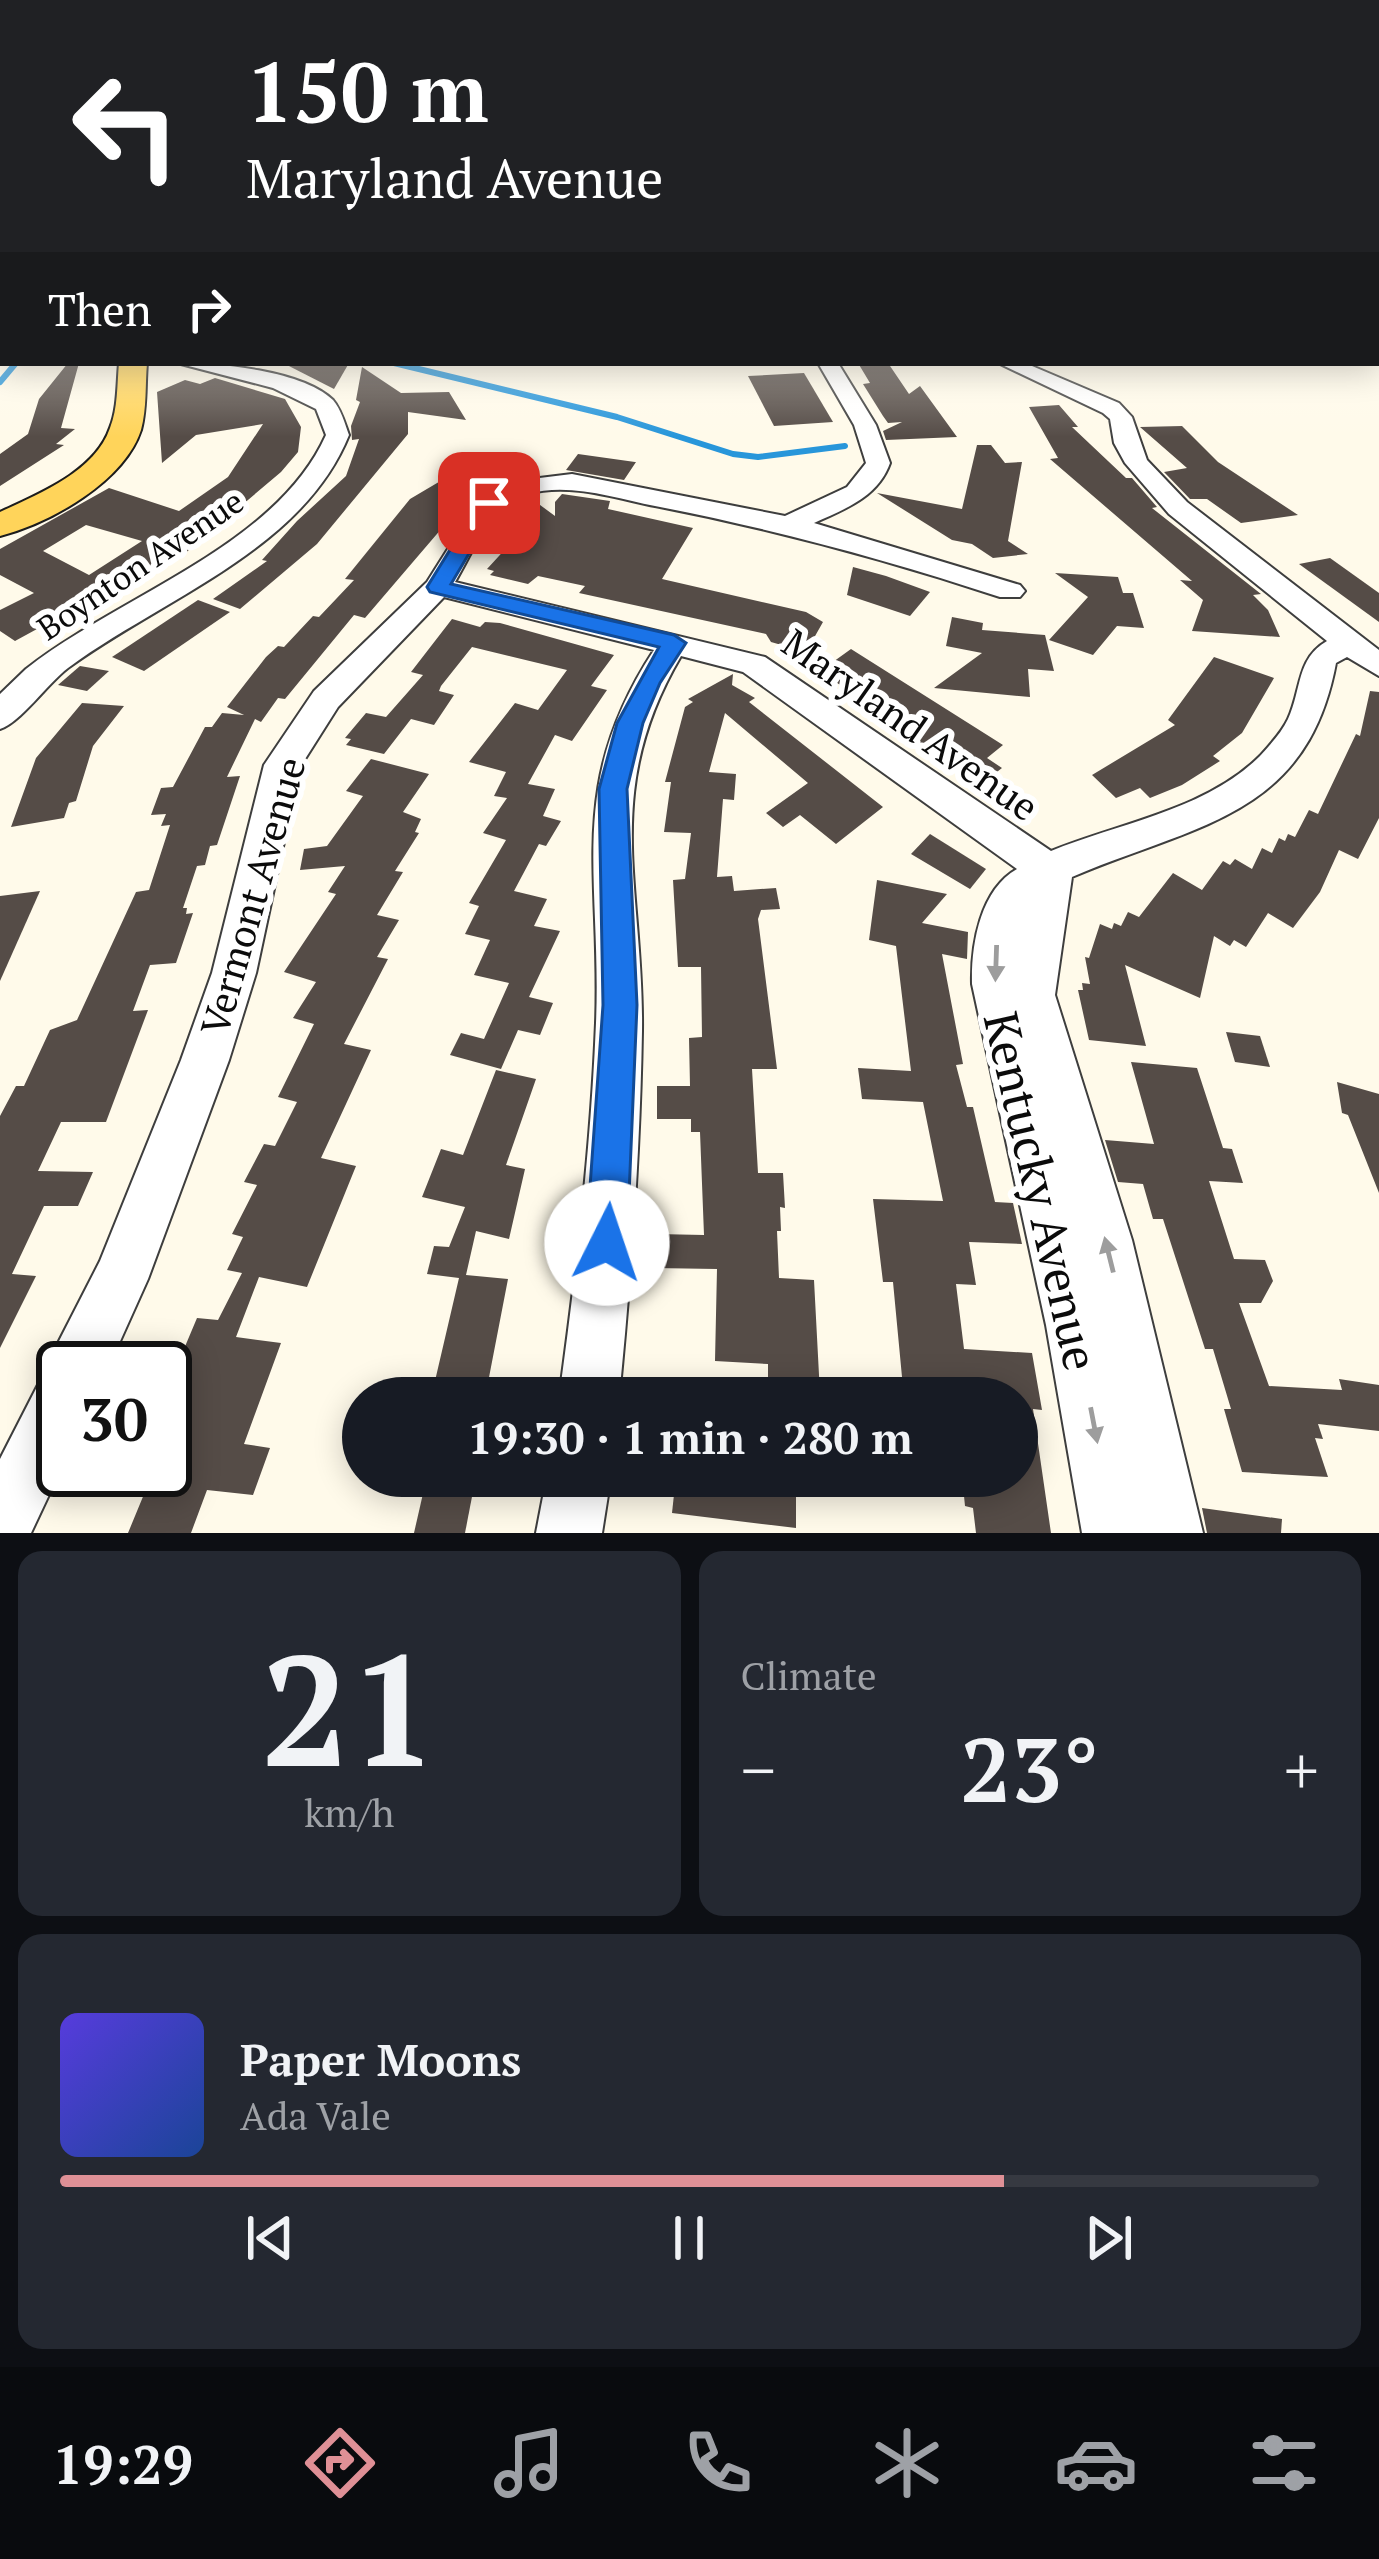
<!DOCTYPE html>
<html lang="en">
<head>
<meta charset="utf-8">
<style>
  body { margin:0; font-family:"PT Serif",serif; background:#242831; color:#f1f3f6; height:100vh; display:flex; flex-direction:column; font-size:45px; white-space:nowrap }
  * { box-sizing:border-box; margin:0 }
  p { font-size:39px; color:#9ea1a6 }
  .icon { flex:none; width:66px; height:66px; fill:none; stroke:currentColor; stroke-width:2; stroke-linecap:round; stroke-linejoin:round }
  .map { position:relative; height:1533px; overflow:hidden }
  .side { display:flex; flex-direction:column; gap:18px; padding:18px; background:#0d0f14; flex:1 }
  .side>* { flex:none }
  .guide { position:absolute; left:0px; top:0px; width:1380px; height:366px; box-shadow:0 6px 30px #0003; background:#202124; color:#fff; overflow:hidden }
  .speed { position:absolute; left:36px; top:1341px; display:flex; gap:24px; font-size:60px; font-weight:700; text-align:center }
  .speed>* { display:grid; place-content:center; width:156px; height:156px; border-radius:50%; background:#171b24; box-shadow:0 6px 30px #0003; line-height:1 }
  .speed .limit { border:6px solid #111; border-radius:18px; background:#fff; color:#111 }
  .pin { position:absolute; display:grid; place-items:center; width:102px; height:102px; color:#fff; margin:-51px; border-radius:24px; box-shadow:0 6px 18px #0006 }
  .me { position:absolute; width:132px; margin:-66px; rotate:4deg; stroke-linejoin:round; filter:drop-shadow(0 0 9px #0008) }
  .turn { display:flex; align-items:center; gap:42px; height:252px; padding:0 48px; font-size:54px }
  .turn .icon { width:156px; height:156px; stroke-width:2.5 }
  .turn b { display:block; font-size:84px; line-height:102px }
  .then { display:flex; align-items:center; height:114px; padding:0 48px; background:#0003; gap:24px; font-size:45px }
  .big { font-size:90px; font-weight:700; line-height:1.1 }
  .side .widget { flex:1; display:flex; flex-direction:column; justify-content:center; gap:18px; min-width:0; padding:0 42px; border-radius:24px; background:#242831 }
  .side .dial { align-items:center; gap:0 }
  .dial b { font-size:156px; line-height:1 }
  .song { display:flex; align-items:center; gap:36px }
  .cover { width:144px; height:144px; border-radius:18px; background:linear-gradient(135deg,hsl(250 70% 55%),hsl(220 70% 35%)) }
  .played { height:12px; border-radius:6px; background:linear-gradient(90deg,#df9096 75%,#363941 75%) }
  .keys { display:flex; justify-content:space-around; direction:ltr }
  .heat { display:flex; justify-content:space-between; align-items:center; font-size:66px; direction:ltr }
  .side .tiles { flex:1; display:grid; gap:18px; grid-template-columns:1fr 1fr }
  .widget:last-child { grid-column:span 2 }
  .trip { position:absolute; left:342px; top:1377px; width:696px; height:120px; border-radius:60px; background:#171b24; box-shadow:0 6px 30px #0003; font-weight:700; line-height:120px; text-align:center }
  .tabs { display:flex; height:192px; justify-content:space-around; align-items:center; background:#090b0e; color:#9ea1a6 }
  .tabs .icon { width:84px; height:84px }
  .tabs .on { color:#df9096 }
  .tabs b { font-size:54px; color:#f1f3f6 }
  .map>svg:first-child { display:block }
</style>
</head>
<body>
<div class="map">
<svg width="1379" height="1533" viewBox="0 0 1379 1533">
  <rect width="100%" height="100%" fill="#fffaea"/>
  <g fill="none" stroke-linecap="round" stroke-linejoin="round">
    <g stroke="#2896da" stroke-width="6">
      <path d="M394,363L617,417L733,454L758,457L845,446"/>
      <path d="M0,382L16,363"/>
    </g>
  </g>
  <g fill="#554c47" fill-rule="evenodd">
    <path d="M68,363H79L61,428L75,429L56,444L64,445L0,486V454L28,434L39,399Z"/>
    <path d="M283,363H349L334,389Z"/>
    <path d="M858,363H888L909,394L920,386L957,437L886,440L883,431L902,422L888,423L883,416L863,384L870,383Z"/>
    <path d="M362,367L401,393L449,392L466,420L408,412V434L317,544L240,609L213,599L267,561L262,560L297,521L346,476L359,439L352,440L351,426L360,402L356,400Z"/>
    <path d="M804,373L833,422L774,426L748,376Z"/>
    <path d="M215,378L285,399L301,427L298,452L281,472L177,560L169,557L15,641L0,631V610L34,593L0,575V549L109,488L179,511L228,477L263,424L196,435L162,463L157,392L185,380L200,384ZM86,525L142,541L89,575L43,551Z"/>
    <path d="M1059,405L1078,427H1072L1126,478H1132L1157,507L1152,508L1261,594L1253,595L1268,610L1280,637L1192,631L1203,600L1180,580L1192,581L1050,459L1058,458L1029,407Z"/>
    <path d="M1182,426L1218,462L1298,515L1241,523L1207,499H1190L1164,472L1187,468L1140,427Z"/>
    <path d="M977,445H991L1005,463L1022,462L1008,541L1028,554L993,558L972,544L952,540L877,493L962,509Z"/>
    <path d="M578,454L635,462H636L624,480L566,470Z"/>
    <path d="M476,460L501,477L466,500L365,618L354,615L285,699L278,698L261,722L255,719L227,777L240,776L217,845L210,846L205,865L197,866L183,908H187L186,914L193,913L176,963L150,965L133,1011L148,1010L106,1122H61L38,1171L93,1172L78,1206H44L12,1274L36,1276L0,1348V1116L16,1086H24L50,1030L77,1020L136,892L149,890L170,825L161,826L166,814L151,815L161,788L173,787L205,727H212L222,713L244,715L227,707L266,657L278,646L284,647L313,616L319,617L354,580L345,579L410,499Z"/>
    <path d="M562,494L610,501L608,509L693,528L662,579L806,612L823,622L806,652L771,642L766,634L579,593L585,586L538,576L528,584L490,575L494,571L487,569L510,544L501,542L513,528L536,502L555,516V502Z"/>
    <path d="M1330,558L1379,593V622L1299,564Z"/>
    <path d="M853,567L886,576L930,592L910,616L847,595Z"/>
    <path d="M1055,573L1118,577L1123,593H1133L1144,628L1117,626L1093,655L1049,640L1088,597Z"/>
    <path d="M198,600L230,612L144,671L112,657Z"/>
    <path d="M952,617L983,623L982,630L1045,635L1054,671L1028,669L1030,697L934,688L982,653L946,646Z"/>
    <path d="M452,619L480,627L485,622L500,623L614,655L591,686L607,690L572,741L555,735L528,784L555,789L543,816L561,821L546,846L539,844L514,891L547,899L534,926L560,931L529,997L553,1003L540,1035L518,1030L501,1069L450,1055L461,1033L484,1039L509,983L474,975L490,940L465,934L479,906L469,903L506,840L483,833L507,798L494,796L506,772L469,762L515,703L538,710L567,670L472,647L441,686L439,691L454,695L434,725L411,719L384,754L346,745L351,739L345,738L366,713L386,717L423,675L411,672Z"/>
    <path d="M851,649L1003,745L987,758L1002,768L984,782L928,743L922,748L859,704L865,700L819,672Z"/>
    <path d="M1214,657L1274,678L1242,733L1213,756L1220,761L1182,785L1150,798L1140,788L1116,798L1092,775L1175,725L1168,720Z"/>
    <path d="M80,666L109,671L87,691L58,685Z"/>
    <path d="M733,674L732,685L755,698L749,702L883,807L836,844L800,815L783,827L766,813L808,783L725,713L709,772L736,774L734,800L723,799L717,877L732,876L734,891L776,888L780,909L761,910L758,919L777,1069H752L758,1173H783L785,1208L780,1207L781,1231H777L779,1278L814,1280L820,1394L768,1391V1364L715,1361L717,1269L654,1268L656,1234L704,1235L700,1132H691V1119H657V1086H690L689,1038L702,1037L701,967H678L673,880L685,879L691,833L664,832L671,782H665L685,707L693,702L688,699Z"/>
    <path d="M1370,691L1379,692V818L1358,859L1339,850L1320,892L1293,928L1268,913L1246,947L1234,940L1230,946L1214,936L1200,998L1125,965L1146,1046L1089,1040L1078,990H1083L1082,983L1090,984L1085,957L1089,958L1100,924L1112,929L1114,923L1121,926L1128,912L1139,917L1173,873L1202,890L1223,861L1230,865L1235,859L1252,869L1262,848L1272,853L1279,838L1285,841L1288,834L1295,837L1309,810L1318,814L1356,734L1360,736Z"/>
    <path d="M82,703L124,706L93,746L76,801L69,803L64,818L11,827L36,758Z"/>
    <path d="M371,759L429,774L403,812L421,819L415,832L419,833L395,871L403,872L377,915L399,920L377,957L388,959L344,1044L371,1050L321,1158L356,1166L307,1287L259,1277L236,1337L281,1343L244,1444L270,1448L253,1495L207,1490L191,1533H128L154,1470H165V1442L181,1402L165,1400V1394L197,1318L218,1320L242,1273L227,1270L243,1237L232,1234L257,1185L244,1182L264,1144L275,1146L297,1102L278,1097L314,1024L293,1018L316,982L284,972L336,894L328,892L345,866L300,870L304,849L327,846L363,796L346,791Z"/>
    <path d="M930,834L986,869L970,889L911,854Z"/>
    <path d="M877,880L947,894L922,923L968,932L967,959L942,954L963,1064L956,1065L967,1107H973L995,1202L1013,1203L1022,1244L969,1242L976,1285L956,1284L964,1349L1032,1353L1042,1410L1033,1409L1051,1533H976L973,1508L965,1506L962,1476H1017V1398H904L893,1282H883L873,1199L943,1201L923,1102L862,1099L858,1068L911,1071L896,946L869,940Z"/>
    <path d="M40,891L0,981V896Z"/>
    <path d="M1226,1032L1260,1036L1270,1067L1235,1062Z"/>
    <path d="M1131,1062L1197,1068L1223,1148L1232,1149L1243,1183L1209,1181L1234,1259L1265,1260L1273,1281L1261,1303H1239L1269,1386L1342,1390L1339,1379L1379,1385V1431L1318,1424L1323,1439L1315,1438L1328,1477L1242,1472L1224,1409H1231L1213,1349H1205L1163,1219H1153L1143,1184L1118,1182L1105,1140L1154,1144Z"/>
    <path d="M496,1070L536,1079L506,1165L525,1169L509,1239L476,1231L466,1275L508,1279L485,1398H431L459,1278L427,1274L434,1246L449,1247L465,1207L422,1197L441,1149L463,1155Z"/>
    <path d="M1337,1082L1379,1094V1193L1348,1115L1342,1113Z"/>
    <path d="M427,1476H476L465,1533H414Z"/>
    <path d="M676,1476H796V1528L672,1513Z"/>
    <path d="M1202,1508L1282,1519L1281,1533H1207Z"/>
  </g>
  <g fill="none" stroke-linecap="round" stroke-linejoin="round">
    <defs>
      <g id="minor">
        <rect x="0" y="240" width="3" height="10"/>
        <rect x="1377" y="263" width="2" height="10"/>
        <path d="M1377,312L1379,313V325L1377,324Z"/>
        <path d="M177,363C218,363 302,370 333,400C341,409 345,424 349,435C302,551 163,598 68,668C48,683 20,723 0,729V694L26,669C118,596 276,547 326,435L316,409L273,388Z"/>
        <path d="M818,363H838L876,425L890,463C878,497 845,509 814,523L1020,585L1025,591L1020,597H1000C885,559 773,529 655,506C615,498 568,482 528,494C490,505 474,550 455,582L765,657L1051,851C1119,823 1206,810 1260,756C1270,745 1282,732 1288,719C1302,689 1296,659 1327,641L1169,514L1125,463L1114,443L1110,419L1103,413L998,363H1025L1119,403L1132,417L1147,460L1187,502L1379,650V676L1347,657L1336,663C1307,818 1195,824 1072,877L1055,995L1132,1240L1203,1533H1082L1046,1325L972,984C971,945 980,890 1017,869L743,672L681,656C600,793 644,887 642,1031C640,1154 631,1276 619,1398H559C576,1274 591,1148 596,1023C602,874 565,786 654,650L444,597L338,707L300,767L256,973L229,1060L148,1279L108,1368H63V1465L31,1533H0V1459L42,1377L50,1373L56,1347L100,1261L181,1060L212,973L264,765L314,691L427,582L480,498L515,481L572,474L785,516L847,487L866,463L854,425Z"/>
        <path d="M547,1476H611L602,1533H536Z"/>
      </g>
      <path id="major" d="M119,363H147C145,385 147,408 141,430C124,482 50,523 0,536V512C38,494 95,472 110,428C118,408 117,385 119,363Z"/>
    </defs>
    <use href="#minor" stroke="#3e3e3e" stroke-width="4"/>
    <use href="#major" stroke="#1c1c1c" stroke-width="4"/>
    <use href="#minor" fill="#fff" fill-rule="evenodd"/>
    <use href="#major" fill="#ffd45a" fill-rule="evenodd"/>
  </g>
  <defs><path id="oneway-solid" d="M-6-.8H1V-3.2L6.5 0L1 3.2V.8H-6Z" transform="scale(3)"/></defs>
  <g fill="#9d9d9d">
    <use href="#oneway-solid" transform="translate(996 963) rotate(92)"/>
    <use href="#oneway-solid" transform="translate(1109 1255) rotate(-104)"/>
    <use href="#oneway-solid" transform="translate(1094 1425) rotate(79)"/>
  </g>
  <linearGradient id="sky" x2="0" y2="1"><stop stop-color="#8ec5f0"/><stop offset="0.51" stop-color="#fffdf6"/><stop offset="1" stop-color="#fffdf6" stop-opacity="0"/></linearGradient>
  <rect width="1379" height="437" fill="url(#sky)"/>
  <path fill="#1a73e8" stroke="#114b97" stroke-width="3" d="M489,497L499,503L451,584L674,635L686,643L660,683L643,723L627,789L637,1005L627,1243L621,1257L607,1264L592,1257L586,1243L603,1005L599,789L617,723L659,647L430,592L427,587L479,503Z"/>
  <g text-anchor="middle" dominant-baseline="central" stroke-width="12" stroke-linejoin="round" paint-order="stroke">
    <g font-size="33" fill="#0b0b0b" stroke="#fff">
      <text transform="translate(140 564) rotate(-34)">Boynton Avenue</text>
    </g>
    <g font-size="39" fill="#0b0b0b" stroke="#fff">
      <text transform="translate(911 724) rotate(35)">Maryland Avenue</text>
      <text transform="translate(252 896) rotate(-74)">Vermont Avenue</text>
    </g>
    <g font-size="48" fill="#0b0b0b" stroke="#fff">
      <text transform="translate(1042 1191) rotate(77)">Kentucky Avenue</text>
    </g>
  </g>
</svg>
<div class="speed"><div class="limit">30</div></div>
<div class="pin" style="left:489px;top:503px;background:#d93025"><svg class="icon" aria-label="arrive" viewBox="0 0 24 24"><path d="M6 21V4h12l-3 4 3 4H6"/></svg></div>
<svg class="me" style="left:607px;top:1243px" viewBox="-20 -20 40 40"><circle r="19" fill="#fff"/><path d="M0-13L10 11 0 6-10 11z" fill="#1a73e8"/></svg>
<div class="trip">19:30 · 1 min · 280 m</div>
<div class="guide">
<div class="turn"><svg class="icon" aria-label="left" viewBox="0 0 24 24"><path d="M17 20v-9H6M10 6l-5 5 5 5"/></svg><div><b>150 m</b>Maryland Avenue</div></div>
<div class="then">Then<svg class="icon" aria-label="right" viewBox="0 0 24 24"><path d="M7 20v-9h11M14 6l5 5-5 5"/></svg></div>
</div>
</div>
<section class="side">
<div class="tiles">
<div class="widget dial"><b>21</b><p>km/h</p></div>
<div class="widget"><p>Climate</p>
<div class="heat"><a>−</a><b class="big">23°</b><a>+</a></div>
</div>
<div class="widget">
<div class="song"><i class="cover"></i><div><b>Paper Moons</b><p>Ada Vale</p></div></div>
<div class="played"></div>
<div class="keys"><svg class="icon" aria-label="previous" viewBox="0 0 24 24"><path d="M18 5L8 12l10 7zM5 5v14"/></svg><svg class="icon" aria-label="pause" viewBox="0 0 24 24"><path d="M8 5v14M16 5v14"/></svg><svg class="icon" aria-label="next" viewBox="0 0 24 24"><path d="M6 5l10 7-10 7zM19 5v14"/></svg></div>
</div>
</div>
</section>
<nav class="tabs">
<b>19:29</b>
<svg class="icon on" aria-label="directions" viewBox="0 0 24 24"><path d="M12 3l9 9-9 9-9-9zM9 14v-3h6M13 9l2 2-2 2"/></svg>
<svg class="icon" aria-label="music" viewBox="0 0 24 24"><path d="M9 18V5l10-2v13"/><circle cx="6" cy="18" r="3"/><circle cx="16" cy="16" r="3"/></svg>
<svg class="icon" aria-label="phone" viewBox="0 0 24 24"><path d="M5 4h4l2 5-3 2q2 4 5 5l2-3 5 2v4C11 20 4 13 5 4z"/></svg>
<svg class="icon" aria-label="climate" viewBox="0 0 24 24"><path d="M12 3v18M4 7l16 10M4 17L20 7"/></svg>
<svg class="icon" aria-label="car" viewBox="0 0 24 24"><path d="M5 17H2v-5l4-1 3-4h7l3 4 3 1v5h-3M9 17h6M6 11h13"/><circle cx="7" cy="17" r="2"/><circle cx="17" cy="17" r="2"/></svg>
<svg class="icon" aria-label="filters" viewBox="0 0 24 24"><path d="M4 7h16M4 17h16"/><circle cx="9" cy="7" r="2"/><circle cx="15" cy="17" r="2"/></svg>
</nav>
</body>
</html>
